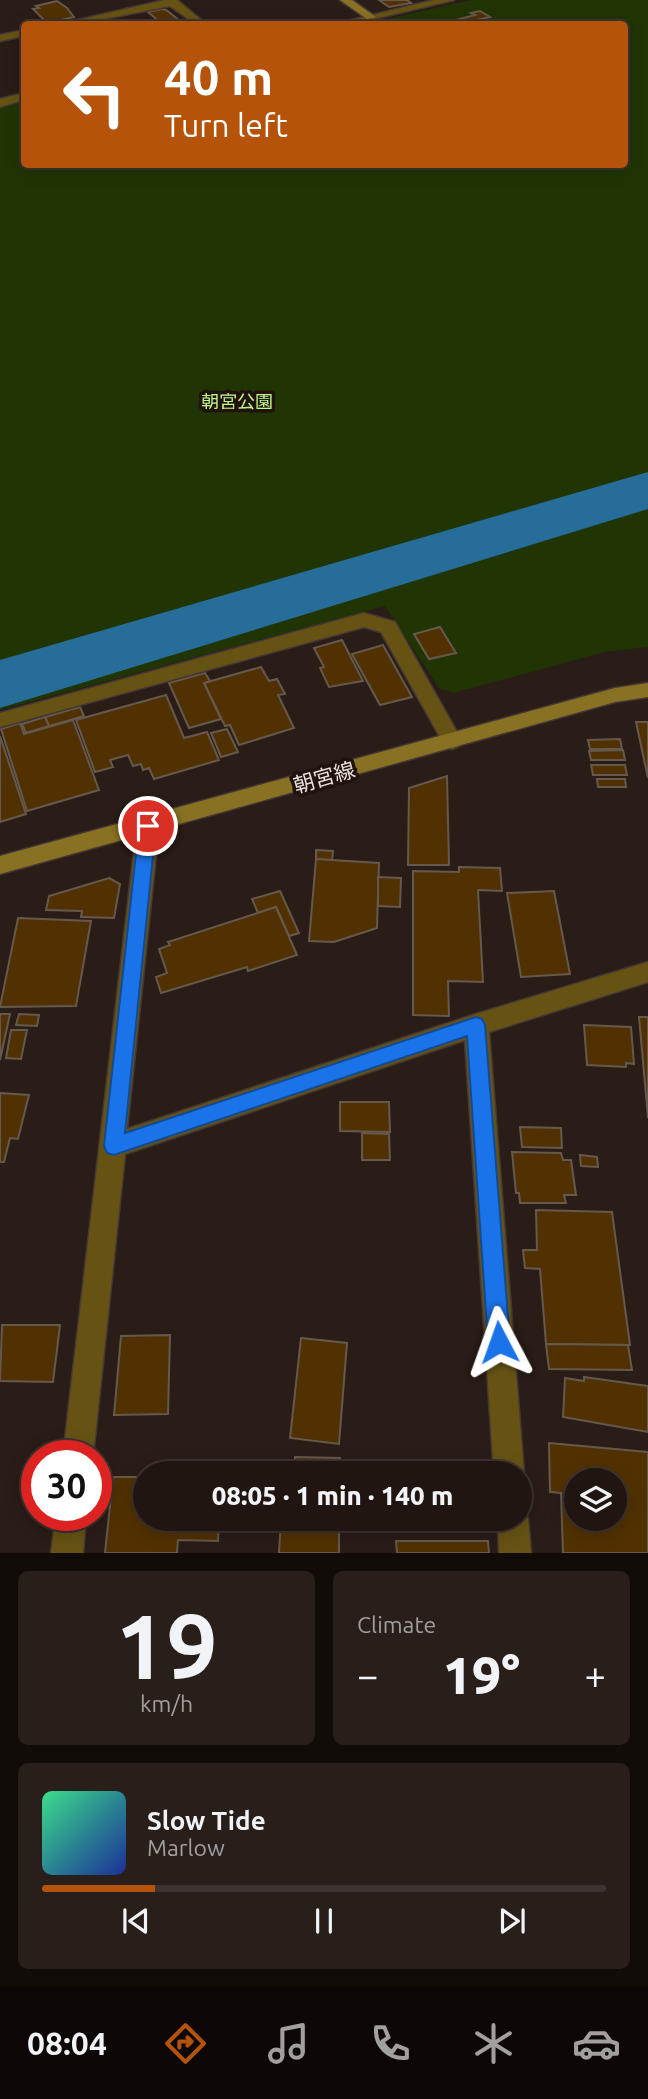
<!DOCTYPE html>
<html lang="en">
<head>
<meta charset="utf-8">
<style>
  body { margin:0; font-family:Ubuntu,"Noto Sans JP",sans-serif; background:#281e1a; color:#f1f3f6; height:100vh; display:flex; flex-direction:column; font-size:26px; white-space:nowrap }
  * { box-sizing:border-box; margin:0 }
  p { font-size:23px; color:#a29f9f }
  .icon { flex:none; width:38px; height:38px; fill:none; stroke:currentColor; stroke-width:2; stroke-linecap:round; stroke-linejoin:round }
  .map { position:relative; height:1553px; overflow:hidden }
  .drawer { display:flex; flex-direction:column; gap:18px; padding:18px; background:#120c09; flex:1 }
  .drawer>* { flex:none }
  .banner { position:absolute; left:21px; top:21px; width:607px; height:147px; border-radius:7px; box-shadow:0 4px 18px #0003,0 0 0 2px #3d3431; background:#b45309; color:#fff; overflow:hidden }
  .buttons { position:absolute; left:564px; top:1468px; display:grid; gap:14px }
  .buttons a { display:grid; place-items:center; width:63px; height:63px; border-radius:50%; background:#201511; box-shadow:0 4px 18px #0003,0 0 0 2px #3d3431; font-size:35px }
  .speed { position:absolute; left:21px; top:1440px; display:flex; gap:14px; font-size:35px; font-weight:700; text-align:center }
  .speed>* { display:grid; place-content:center; width:91px; height:91px; border-radius:50%; background:#201511; box-shadow:0 4px 18px #0003,0 0 0 2px #3d3431; line-height:1 }
  .speed .limit { border:10px solid #d22; background:#fff; color:#111 }
  .pin { position:absolute; display:grid; place-items:center; width:60px; height:60px; color:#fff; margin:-30px; border:4px solid #fff; border-radius:50%; box-shadow:0 2px 7px #0007 }
  .me { position:absolute; width:77px; margin:-38px; rotate:356deg; stroke-linejoin:round; filter:drop-shadow(0 0 5px #0008) }
  .turn { display:flex; align-items:center; gap:24px; height:147px; padding:0 28px; font-size:32px }
  .turn .icon { width:91px; height:91px; stroke-width:2.5 }
  .turn b { display:block; font-size:49px; line-height:60px }
  .big { font-size:52px; font-weight:800; line-height:1.1 }
  .drawer .card { flex:1; display:flex; flex-direction:column; justify-content:center; gap:10px; min-width:0; padding:0 24px; border-radius:10px; background:#281e1a }
  .drawer .dial { align-items:center; gap:0 }
  .dial b { font-size:91px; line-height:1 }
  .song { display:flex; align-items:center; gap:21px }
  .cover { width:84px; height:84px; border-radius:10px; background:linear-gradient(135deg,hsl(150 70% 55%),hsl(230 70% 35%)) }
  .played { height:7px; border-radius:4px; background:linear-gradient(90deg,#b45309 20%,#3d3431 20%) }
  .keys { display:flex; justify-content:space-around; direction:ltr }
  .heat { display:flex; justify-content:space-between; align-items:center; font-size:38px; direction:ltr }
  .drawer .tiles { flex:1; display:grid; gap:18px; grid-template-columns:1fr 1fr }
  .card:last-child { grid-column:span 2 }
  .trip { position:absolute; left:133px; top:1461px; width:399px; height:70px; border-radius:35px; background:#201511; box-shadow:0 4px 18px #0003,0 0 0 2px #3d3431; font-weight:800; line-height:70px; text-align:center }
  .tab-bar { display:flex; height:112px; justify-content:space-around; align-items:center; background:#0d0807; color:#a29f9f }
  .tab-bar .icon { width:49px; height:49px }
  .tab-bar .current { color:#b45309 }
  .tab-bar b { font-size:32px; color:#f1f3f6 }
  .map>svg:first-child { display:block }
</style>
</head>
<body>
<div class="map">
<svg width="648" height="1553" viewBox="0 0 648 1553">
  <rect width="100%" height="100%" fill="#2a1c17"/>
  <path fill="#203503" d="M471,0H648V647L605,652L453,693L439,688L385,606L0,710V108L24,102V164H625V24H364Z"/>
  <g fill="none" stroke-linecap="round" stroke-linejoin="round">
    <path fill="#266d99" fill-rule="evenodd" d="M648,472V509L0,708V660Z"/>
  </g>
  <g fill="#513101" stroke="#65594d" stroke-width="2" fill-rule="evenodd">
    <path d="M379,0H407L411,3L389,7Z"/>
    <path d="M57,1L67,8L74,17L47,23L33,9L39,8L36,6Z"/>
    <path d="M162,9L166,10L179,20L162,24L148,12Z"/>
    <path d="M480,11L490,17L458,24L452,21L475,15L471,13Z"/>
    <path d="M440,627L456,653L429,659L414,634Z"/>
    <path d="M342,640L363,681L329,687L320,668L324,667L314,648Z"/>
    <path d="M383,645L412,697L380,705L352,654Z"/>
    <path d="M261,667L269,681L277,679L285,694L278,695L294,728L239,745L230,725L225,726L204,683Z"/>
    <path d="M205,673L210,681L204,683L221,719L189,728L169,683Z"/>
    <path d="M166,695L184,738L207,732L219,760L154,779L149,768L143,770L141,764L133,766L128,755L110,760L113,767L95,772L76,720Z"/>
    <path d="M80,707L84,716L49,726L45,717Z"/>
    <path d="M45,717L49,726L26,733L22,724Z"/>
    <path d="M73,720L99,790L27,811L1,729L20,723L24,734Z"/>
    <path d="M636,722H648V778Z"/>
    <path d="M227,729L238,752L221,757L211,733Z"/>
    <path d="M0,736L26,814L0,822Z"/>
    <path d="M620,739L622,749H590L588,740Z"/>
    <path d="M623,750L625,760H591L589,751Z"/>
    <path d="M591,765H625L627,775H593Z"/>
    <path d="M447,776L449,865H408L409,788Z"/>
    <path d="M597,779H625L626,787H598Z"/>
    <path d="M316,850L333,851L332,861L316,859Z"/>
    <path d="M316,859L379,863L377,928L334,942L309,941Z"/>
    <path d="M459,867L500,868L502,891L478,890L483,982L448,981L449,1016L413,1015V871L459,872Z"/>
    <path d="M378,877L401,878L400,907L378,906Z"/>
    <path d="M109,878L120,884L114,918L81,917L82,911L46,910L49,896Z"/>
    <path d="M280,891L299,933L289,936L276,907L258,913L252,899Z"/>
    <path d="M554,891L570,974L521,977L507,893Z"/>
    <path d="M276,907L297,955L248,971L247,967L161,993L156,977L167,973L159,949L170,945L168,942Z"/>
    <path d="M18,918L91,921L76,1006L0,1007Z"/>
    <path d="M0,1014H10L0,1060Z"/>
    <path d="M19,1014L39,1015L37,1026L16,1025Z"/>
    <path d="M639,1017H648V1118Z"/>
    <path d="M584,1025L631,1027L634,1064L626,1063V1067L587,1065Z"/>
    <path d="M11,1030H27L21,1059L6,1058Z"/>
    <path d="M0,1093L29,1095L18,1139L10,1138L4,1162H0Z"/>
    <path d="M340,1102H389L390,1132L340,1131Z"/>
    <path d="M520,1127L561,1128L562,1148L522,1147Z"/>
    <path d="M362,1133L389,1134L390,1160H362Z"/>
    <path d="M512,1152L561,1153L563,1160H571L576,1195H564L566,1203H520L519,1193H516Z"/>
    <path d="M580,1155L597,1157L598,1167L581,1166Z"/>
    <path d="M536,1210L612,1212L630,1345L546,1344L540,1269L525,1268L523,1250H537Z"/>
    <path d="M2,1325H60L53,1382L0,1381Z"/>
    <path d="M170,1335L168,1414L114,1415L121,1336Z"/>
    <path d="M301,1338L347,1343L339,1444L290,1438Z"/>
    <path d="M546,1344L628,1345L632,1370L549,1369Z"/>
    <path d="M584,1377L648,1386V1432L563,1417L565,1378L584,1381Z"/>
    <path d="M549,1443L648,1452V1553H563L561,1493L550,1492ZM576,1480H614V1519H576Z"/>
    <path d="M295,1457L340,1458L339,1474H295Z"/>
    <path d="M113,1477H145V1519H219L218,1541L178,1540L177,1553H105Z"/>
    <path d="M281,1519H339V1553H279Z"/>
    <path d="M396,1541H488L489,1553H397Z"/>
  </g>
  <g fill="none" stroke-linecap="round" stroke-linejoin="round">
    <defs>
      <g id="street">
        <path d="M165,0H177L206,24H195L170,6L79,24H60Z"/>
        <path d="M434,0H454L353,24H335Z"/>
        <path d="M24,30V36L0,41V35Z"/>
        <path d="M24,93V100L0,107V99Z"/>
        <path d="M364,613L395,622L462,741L459,746L452,749L445,746L381,632L364,627L0,727V713Z"/>
        <path d="M148,817L156,820L159,826L127,1129L476,1014L648,962V982L489,1032L524,1474L520,1485V1474H494L465,1040L125,1154L93,1456H63L137,826L140,820Z"/>
        <path d="M520,1506L524,1508L528,1519L531,1553H499L498,1519H520Z"/>
        <path d="M56,1516H86L83,1553H51Z"/>
      </g>
      <g id="secondary">
        <path d="M340,0H352L376,17L367,19Z"/>
        <path d="M648,683V697L615,702L0,874V856L615,688Z"/>
      </g>
    </defs>
    <use href="#street" stroke="#453733" stroke-width="3"/>
    <use href="#secondary" stroke="#453733" stroke-width="3"/>
    <use href="#street" fill="#665314" fill-rule="evenodd"/>
    <use href="#secondary" fill="#887122" fill-rule="evenodd"/>
  </g>
  <path fill="#1a73e8" stroke="#114b97" stroke-width="2" d="M148,820L154,822L156,826L125,1133L476,1017L482,1019L485,1025L510,1342L507,1349L499,1352L492,1349L488,1342L467,1036L114,1155L107,1153L104,1146L139,826L142,822Z"/>
  <g text-anchor="middle" dominant-baseline="central" stroke-width="7" stroke-linejoin="round" paint-order="stroke">
    <g font-size="18" fill="#c0f786" stroke="#20130e">
      <text x="237" y="401">朝宮公園</text>
    </g>
    <g font-size="21" fill="#eae0dc" stroke="#20130e">
      <text transform="translate(324 777) rotate(-16)">朝宮線</text>
    </g>
  </g>
</svg>
<div class="buttons">
<a><svg class="icon" aria-label="layers" viewBox="0 0 24 24"><path d="M12 4l9 5-9 5-9-5zM3 14l9 5 9-5"/></svg></a>
</div>
<div class="speed"><div class="limit">30</div></div>
<div class="pin" style="left:148px;top:826px;background:#d93025"><svg class="icon" aria-label="arrive" viewBox="0 0 24 24"><path d="M6 21V4h12l-3 4 3 4H6"/></svg></div>
<svg class="me" style="left:499px;top:1342px" viewBox="-20 -20 40 40"><path d="M0-17L14 15 0 8-14 15z" fill="#1a73e8" stroke="#fff" stroke-width="4"/></svg>
<div class="trip">08:05 · 1 min · 140 m</div>
<div class="banner">
<div class="turn"><svg class="icon" aria-label="left" viewBox="0 0 24 24"><path d="M17 20v-9H6M10 6l-5 5 5 5"/></svg><div><b>40 m</b>Turn left</div></div>
</div>
</div>
<section class="drawer">
<div class="tiles">
<div class="card dial"><b>19</b><p>km/h</p></div>
<div class="card"><p>Climate</p>
<div class="heat"><a>−</a><b class="big">19°</b><a>+</a></div>
</div>
<div class="card">
<div class="song"><i class="cover"></i><div><b>Slow Tide</b><p>Marlow</p></div></div>
<div class="played"></div>
<div class="keys"><svg class="icon" aria-label="previous" viewBox="0 0 24 24"><path d="M18 5L8 12l10 7zM5 5v14"/></svg><svg class="icon" aria-label="pause" viewBox="0 0 24 24"><path d="M8 5v14M16 5v14"/></svg><svg class="icon" aria-label="next" viewBox="0 0 24 24"><path d="M6 5l10 7-10 7zM19 5v14"/></svg></div>
</div>
</div>
</section>
<nav class="tab-bar">
<b>08:04</b>
<svg class="icon current" aria-label="directions" viewBox="0 0 24 24"><path d="M12 3l9 9-9 9-9-9zM9 14v-3h6M13 9l2 2-2 2"/></svg>
<svg class="icon" aria-label="music" viewBox="0 0 24 24"><path d="M9 18V5l10-2v13"/><circle cx="6" cy="18" r="3"/><circle cx="16" cy="16" r="3"/></svg>
<svg class="icon" aria-label="phone" viewBox="0 0 24 24"><path d="M5 4h4l2 5-3 2q2 4 5 5l2-3 5 2v4C11 20 4 13 5 4z"/></svg>
<svg class="icon" aria-label="climate" viewBox="0 0 24 24"><path d="M12 3v18M4 7l16 10M4 17L20 7"/></svg>
<svg class="icon" aria-label="car" viewBox="0 0 24 24"><path d="M5 17H2v-5l4-1 3-4h7l3 4 3 1v5h-3M9 17h6M6 11h13"/><circle cx="7" cy="17" r="2"/><circle cx="17" cy="17" r="2"/></svg>
</nav>
</body>
</html>
